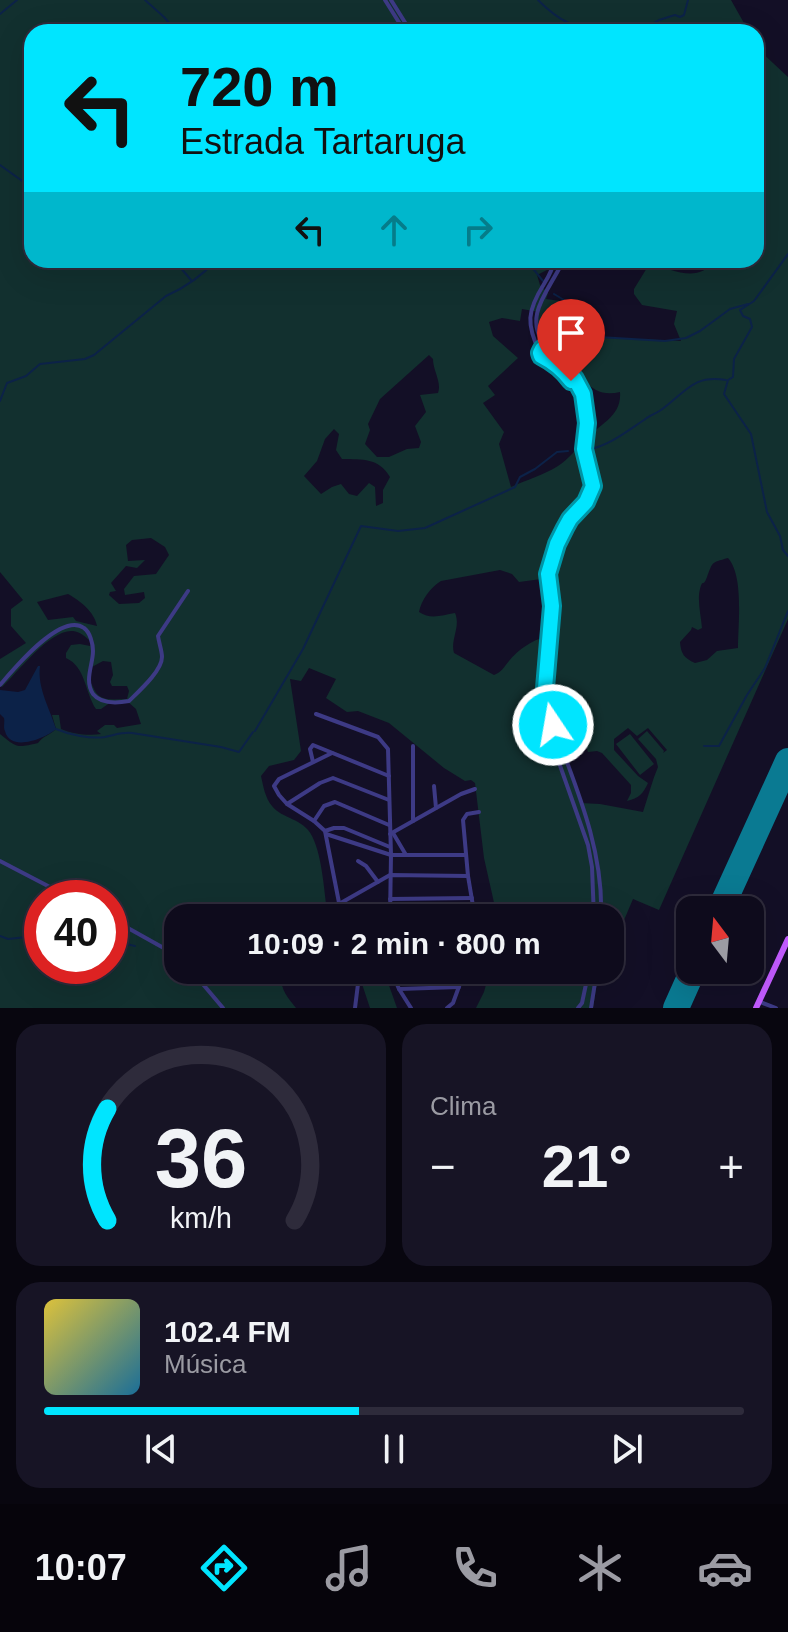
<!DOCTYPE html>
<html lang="pt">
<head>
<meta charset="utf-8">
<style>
  body { margin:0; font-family:Helvetica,sans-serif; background:#171425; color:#f1f3f6; height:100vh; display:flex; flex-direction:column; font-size:30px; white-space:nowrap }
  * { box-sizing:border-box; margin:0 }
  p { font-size:26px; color:#9b9ba3 }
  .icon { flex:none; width:44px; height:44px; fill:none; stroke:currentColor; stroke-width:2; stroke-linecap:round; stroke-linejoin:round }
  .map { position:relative; height:1008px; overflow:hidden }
  .panel { display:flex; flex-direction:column; gap:16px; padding:16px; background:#08060f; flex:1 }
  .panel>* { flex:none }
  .hud { position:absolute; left:24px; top:24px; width:740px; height:244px; border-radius:24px; box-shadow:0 8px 32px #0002,0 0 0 2px #2e2b3b; background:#00e5ff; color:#111; overflow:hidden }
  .needle { width:52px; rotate:344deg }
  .buttons { position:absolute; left:676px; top:896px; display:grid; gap:16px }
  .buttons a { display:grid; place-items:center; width:88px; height:88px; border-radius:16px; background:#0e0b1c; box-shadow:0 8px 32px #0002,0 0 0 2px #2e2b3b; font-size:40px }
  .speed { position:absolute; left:24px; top:880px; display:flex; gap:16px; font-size:40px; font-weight:700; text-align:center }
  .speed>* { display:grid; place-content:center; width:104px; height:104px; border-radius:50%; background:#0e0b1c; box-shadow:0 8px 32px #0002,0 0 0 2px #2e2b3b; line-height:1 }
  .speed .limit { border:12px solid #d22; background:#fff; color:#111 }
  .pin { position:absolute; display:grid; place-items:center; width:68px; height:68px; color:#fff; margin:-82px -34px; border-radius:50% 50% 50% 0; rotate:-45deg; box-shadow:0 0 8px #0007 }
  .pin .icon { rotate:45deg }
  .me { position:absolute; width:88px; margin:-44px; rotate:348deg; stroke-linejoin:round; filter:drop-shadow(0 0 6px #0008) }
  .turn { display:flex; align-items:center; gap:28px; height:168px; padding:0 24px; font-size:36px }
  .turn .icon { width:104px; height:104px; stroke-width:2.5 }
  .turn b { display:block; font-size:56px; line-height:68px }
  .lanes { display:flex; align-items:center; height:76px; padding:0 24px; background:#0003; justify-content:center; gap:40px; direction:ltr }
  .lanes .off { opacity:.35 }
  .big { font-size:60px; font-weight:700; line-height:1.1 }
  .panel .card { flex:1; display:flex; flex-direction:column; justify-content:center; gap:12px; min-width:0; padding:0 28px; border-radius:24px; background:#171425 }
  .panel .dial { align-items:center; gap:0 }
  .dial svg { height:208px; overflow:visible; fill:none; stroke:#2e2b3b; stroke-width:7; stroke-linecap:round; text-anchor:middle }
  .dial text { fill:#f1f3f6; stroke:none }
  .song { display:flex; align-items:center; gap:24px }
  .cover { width:96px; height:96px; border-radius:12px; background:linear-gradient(135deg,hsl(50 70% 55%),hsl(200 70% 35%)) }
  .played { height:8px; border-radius:4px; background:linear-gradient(90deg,#00e5ff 45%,#2e2b3b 45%) }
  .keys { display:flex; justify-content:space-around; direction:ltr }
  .heat { display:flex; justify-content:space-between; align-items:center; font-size:44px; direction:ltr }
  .panel .tiles { flex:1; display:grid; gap:16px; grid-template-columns:1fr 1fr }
  .card:last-child { grid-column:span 2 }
  .trip { position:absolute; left:164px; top:904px; width:460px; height:80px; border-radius:24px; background:#0e0b1c; box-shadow:0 8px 32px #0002,0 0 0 2px #2e2b3b; font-weight:700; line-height:80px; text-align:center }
  .tab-bar { display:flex; height:128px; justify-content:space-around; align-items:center; background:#06040b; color:#9b9ba3 }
  .tab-bar .icon { width:56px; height:56px }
  .tab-bar .active { color:#00e5ff }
  .tab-bar b { font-size:36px; color:#f1f3f6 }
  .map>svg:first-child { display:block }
</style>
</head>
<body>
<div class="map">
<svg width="788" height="1008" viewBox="0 0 788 1008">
  <rect width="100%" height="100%" fill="#130f26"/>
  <g fill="#12302f" fill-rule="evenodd">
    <path d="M0,0H731L749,32H32V260H564L565,265L555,266L537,275L540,285L548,293L546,299L568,302L595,337L681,341L674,324L677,311L642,305L634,294V289L650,263C672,270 700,284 714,260H756V47L788,77V619L659,910L633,899L610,953V918H495V907L484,858L475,783L471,780L465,781L444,768L389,723L358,711L347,712L326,698L336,679L309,668L301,681L290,679L301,751L294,760L269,766L261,776C263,785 265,798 272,806C282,819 303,818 312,836C323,858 324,893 328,918H178V970H339L340,974C335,977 327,981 321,981C304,981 298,966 281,977C281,990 288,998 296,1008H0V734C17,748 17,748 38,743C43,736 50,735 56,729L52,715H59L61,729C72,734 89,736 101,734L97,731L105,725H114L117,728L141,724L136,709L128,702H111L101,709H96C85,693 86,667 66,658V653L71,645L80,644L90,646V641C85,636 80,632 73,631C50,629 18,672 2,687L0,684V659L26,643L11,626V609L23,600L0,572ZM522,309L539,312C537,320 537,328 541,336C550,351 580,381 596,390C603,394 612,394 620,392C622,417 599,424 585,440C576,449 569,459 558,466C544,475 526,480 511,487L499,444L504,432L483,403L495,395L488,386L518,358L493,336L489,322L502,318L520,321ZM429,355L433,359C433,371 442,382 438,393L420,395L426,412L415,426L421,442L419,448L407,449L389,457H377L365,444L370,430L368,424L380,399ZM334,429L339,434L336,450L342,459C363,460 378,457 390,477L383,490V503L376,506L375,487L369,483L357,496L349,494L341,484L332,487L321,494L304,476L317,461L325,439ZM151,538L165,547L169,555L156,574L134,576L124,589L125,595L144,592L145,598L139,603L119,604L109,595L110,592L116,591L111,583L126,566L137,568L145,560L128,561L126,545L132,540ZM728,558C744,576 738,624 738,648L717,651L707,660L695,663C684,658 681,654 680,642L691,630L692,627L698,630L702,628C701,616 697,600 700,589C703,578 703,588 707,577C713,562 710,563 728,558ZM500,570L512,574L519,582L549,578L558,615L552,624L550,637C535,637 518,650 509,661C503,668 502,672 494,675L454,653C450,640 461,627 455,613C442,615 431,620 419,612C421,600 431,587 441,581ZM68,594C80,601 94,611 97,626L76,621L73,617L48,620L37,602ZM103,661L111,662L113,675L110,682L112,686H127L129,691L127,699C113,699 99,703 93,687C89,679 88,676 90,668ZM558,709L569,721H574L580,728L588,752L597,751L602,753L631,785V793L627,801C639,798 643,794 648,783L638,776L614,750V739L628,728L637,736L648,728L667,750L663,753L664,751L647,731L638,739L656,759L658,767C652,781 648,797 643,812L600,804L580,803L555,730L551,711ZM42,898H110V966H42Z"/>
    <path d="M630,734L654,764L640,775L616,744Z"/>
    <path d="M490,970H599L593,1008H476L484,992Z"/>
    <path d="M386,977L397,1008H370L362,984Z"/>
  </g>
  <path fill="#0c2248" d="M38,666H40C37,688 50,709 56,729C46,738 10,753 5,731C3,727 5,723 4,718L0,714V690L18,692L25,690Z"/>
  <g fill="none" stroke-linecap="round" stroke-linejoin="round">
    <g stroke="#0c2248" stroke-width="2">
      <path d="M145,0L164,17L177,32"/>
      <path d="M538,0C561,23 572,26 604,32"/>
      <path d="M0,14L17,0"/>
      <path d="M638,32L659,20L675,15L680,17L684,15L688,0"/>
      <path d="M0,165L32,188"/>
      <path d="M788,254L754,301L740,310L743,316L750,319L752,327L734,359L733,377L728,380L724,394L751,434L767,512L780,536L783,550L788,556"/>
      <path d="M174,260L191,280"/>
      <path d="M526,260L543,281"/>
      <path d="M554,294L569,303L589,329L599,337L665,341L686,338L700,331L730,309L748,304"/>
      <path d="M0,401L7,383L26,376L40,364L85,359L94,355L166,296C184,288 202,276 216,260"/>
      <path d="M588,450C610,445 626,432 644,420C649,416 655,414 661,410C685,393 693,374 726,380"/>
      <path d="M56,729C70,735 90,739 105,737C115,735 122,732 132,733L221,747L239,752L253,732"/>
      <path d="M255,731L303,649L361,526L398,531L425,528L515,487L520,477L535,469L557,452L568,451"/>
      <path d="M704,746H719L747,695L765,668L788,611"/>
      <path d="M0,936L8,939L27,937L42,943"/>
      <path d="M110,947L126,944L135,946"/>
    </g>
    <g stroke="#0a7a92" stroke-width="26">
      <path d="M720,910L788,761"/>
      <path d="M676,1008L693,970"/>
    </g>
    <g stroke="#3d3a85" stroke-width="4">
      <path d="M385,0L405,32"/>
      <path d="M391,0L411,32"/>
      <path d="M546,347C523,318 546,294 560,267V260"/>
      <circle cx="546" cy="353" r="5.5"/>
      <path d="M552,352L575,379L583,394L587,423L584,449L593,486L586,502L570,519L565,528L552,558L548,574L552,606L545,688L548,707L553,725C576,787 604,850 601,918"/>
      <path d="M540,353C526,324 527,311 544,284C549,276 553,269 554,260"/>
      <path d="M548,358L565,374L577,396L580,421L579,456L587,484L586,492L561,522L543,571L546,611L539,670V695L551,740L588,845L592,867L594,918"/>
      <path d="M0,685C13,670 61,611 84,628C90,632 93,644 93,651C93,665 84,680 93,694C101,704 118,703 129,701C138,692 162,671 162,657C162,651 159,643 158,636L188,591"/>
      <path d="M316,714L378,737L388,749L391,855L390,918"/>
      <path d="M332,753L279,779L274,786L279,795L287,804L314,821L325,831L342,918"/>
      <path d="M313,762L310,749L313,745L389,776"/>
      <path d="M434,786L436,808"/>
      <path d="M287,804L320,783L333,778L389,800"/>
      <path d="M314,821L324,806L335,802L389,825"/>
      <path d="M413,821V746"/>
      <path d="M325,831L334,828H344L390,847"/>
      <path d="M393,833L406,855"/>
      <path d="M326,834L391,855H466"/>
      <path d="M390,834L461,794L475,789"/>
      <path d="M0,861L71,898"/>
      <path d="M358,861L366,866L378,882"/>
      <path d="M390,899L472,898"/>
      <path d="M339,904L390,875L468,876"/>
      <path d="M110,918L178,956"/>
      <path d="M475,918L468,876L463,820L467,814L479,812"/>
      <path d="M191,970L223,1008"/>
      <path d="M354,970L358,984L355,1008"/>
      <path d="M391,970L399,989L411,1008"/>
      <path d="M399,989L459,987"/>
      <path d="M760,1002L776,1008"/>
      <path d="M447,1008L453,1003L465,970"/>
      <path d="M578,1008L582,1003L589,970"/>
      <path d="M591,1008L597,970"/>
    </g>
    <path stroke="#c25bff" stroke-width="6" d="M756,1008L788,939"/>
  </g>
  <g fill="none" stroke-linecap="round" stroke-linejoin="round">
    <defs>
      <path id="route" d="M553,725L548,707L545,688L552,606L548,574L557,544L565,528L570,519L586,502L593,486L584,449L587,423L583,394L575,379L550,349L546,347L542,349L540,353L541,356C553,362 563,370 571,381"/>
    </defs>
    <use href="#route" stroke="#0095a6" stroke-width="20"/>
    <use href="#route" stroke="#00e5ff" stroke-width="14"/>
  </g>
</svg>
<div class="buttons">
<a><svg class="needle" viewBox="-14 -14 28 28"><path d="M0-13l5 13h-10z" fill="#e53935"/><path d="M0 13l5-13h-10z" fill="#9b9ba3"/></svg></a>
</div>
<div class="speed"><div class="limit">40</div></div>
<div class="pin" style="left:571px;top:381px;background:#d93025"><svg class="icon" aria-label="arrive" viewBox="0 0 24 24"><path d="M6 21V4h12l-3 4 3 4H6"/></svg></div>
<svg class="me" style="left:553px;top:725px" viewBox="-20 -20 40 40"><circle r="17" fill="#00e5ff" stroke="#fff" stroke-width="3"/><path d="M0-11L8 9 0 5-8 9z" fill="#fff"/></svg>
<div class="trip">10:09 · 2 min · 800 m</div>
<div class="hud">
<div class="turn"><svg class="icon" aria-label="left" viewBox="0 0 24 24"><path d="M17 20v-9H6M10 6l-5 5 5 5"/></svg><div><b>720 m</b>Estrada Tartaruga</div></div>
<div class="lanes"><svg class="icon" aria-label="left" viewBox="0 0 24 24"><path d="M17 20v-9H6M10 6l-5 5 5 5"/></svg><svg class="icon off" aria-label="ahead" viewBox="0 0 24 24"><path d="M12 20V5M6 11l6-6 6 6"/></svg><svg class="icon off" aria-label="right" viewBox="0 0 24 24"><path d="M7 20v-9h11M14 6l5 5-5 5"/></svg></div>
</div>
</div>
<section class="panel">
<div class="tiles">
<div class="card dial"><svg viewBox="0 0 100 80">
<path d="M14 69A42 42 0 1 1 86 69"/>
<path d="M14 69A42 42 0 0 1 14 26" stroke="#00e5ff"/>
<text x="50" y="56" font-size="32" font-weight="700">36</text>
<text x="50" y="72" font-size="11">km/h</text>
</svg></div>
<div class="card"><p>Clima</p>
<div class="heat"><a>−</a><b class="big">21°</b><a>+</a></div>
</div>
<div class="card">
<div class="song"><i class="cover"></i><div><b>102.4 FM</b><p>Música</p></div></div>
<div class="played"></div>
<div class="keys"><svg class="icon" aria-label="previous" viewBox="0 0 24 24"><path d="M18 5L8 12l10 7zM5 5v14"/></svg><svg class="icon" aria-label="pause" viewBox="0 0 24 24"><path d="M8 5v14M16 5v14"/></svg><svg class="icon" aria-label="next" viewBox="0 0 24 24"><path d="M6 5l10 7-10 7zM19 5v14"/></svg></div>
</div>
</div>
</section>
<nav class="tab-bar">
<b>10:07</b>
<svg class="icon active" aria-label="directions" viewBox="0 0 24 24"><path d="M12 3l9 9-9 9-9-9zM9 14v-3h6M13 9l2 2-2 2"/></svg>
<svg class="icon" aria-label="music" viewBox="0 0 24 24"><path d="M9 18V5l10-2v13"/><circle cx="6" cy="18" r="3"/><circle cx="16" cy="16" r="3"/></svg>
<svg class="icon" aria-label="phone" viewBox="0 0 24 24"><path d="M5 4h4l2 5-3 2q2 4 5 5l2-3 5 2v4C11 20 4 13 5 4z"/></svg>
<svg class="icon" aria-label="climate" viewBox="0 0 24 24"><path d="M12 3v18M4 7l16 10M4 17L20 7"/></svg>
<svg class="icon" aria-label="car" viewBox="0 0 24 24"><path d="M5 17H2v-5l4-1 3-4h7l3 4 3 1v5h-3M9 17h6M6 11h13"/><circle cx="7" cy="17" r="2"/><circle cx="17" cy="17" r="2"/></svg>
</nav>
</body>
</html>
